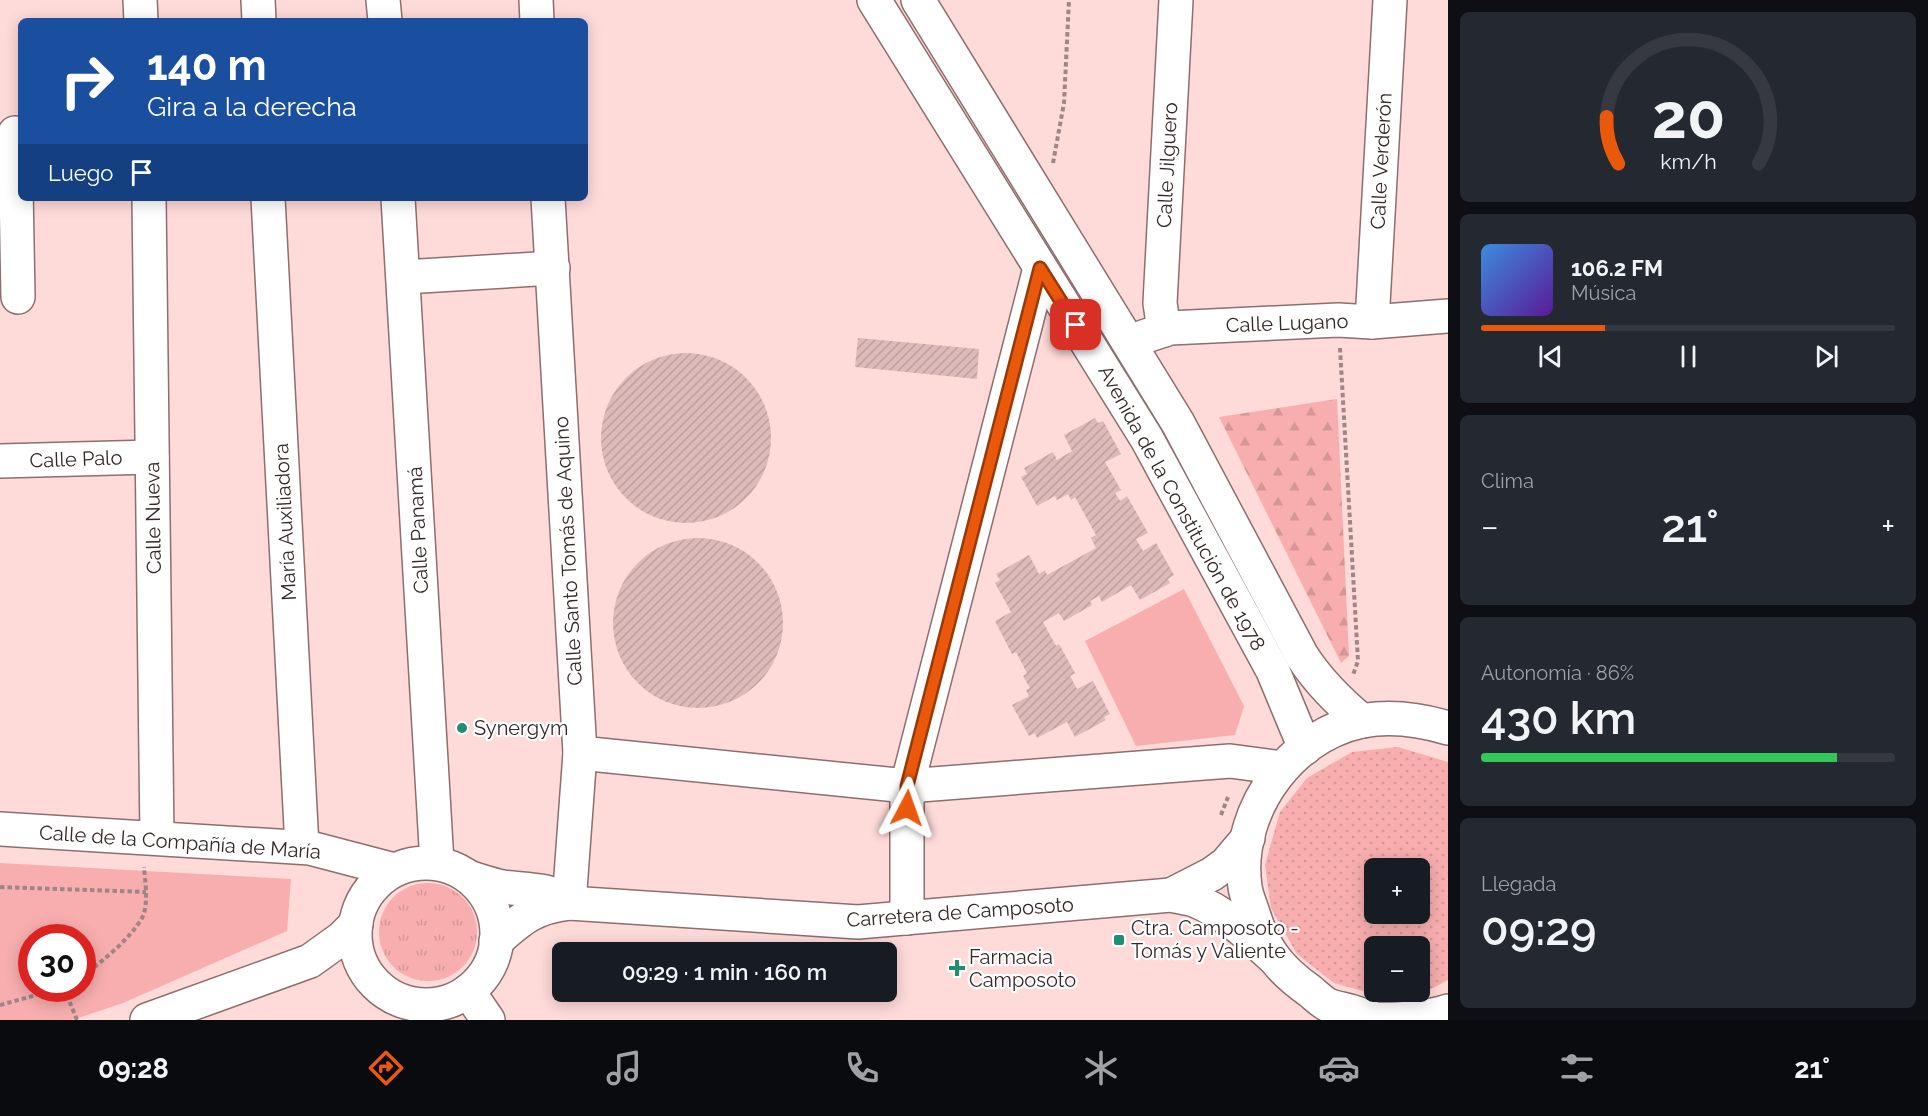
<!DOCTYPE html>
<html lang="es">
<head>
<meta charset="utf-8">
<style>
  body { margin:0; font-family:Raleway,sans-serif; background:#242831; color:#f1f3f6; height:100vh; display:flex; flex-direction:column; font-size:22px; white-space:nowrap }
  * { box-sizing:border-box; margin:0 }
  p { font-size:20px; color:#9ea1a6 }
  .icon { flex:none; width:33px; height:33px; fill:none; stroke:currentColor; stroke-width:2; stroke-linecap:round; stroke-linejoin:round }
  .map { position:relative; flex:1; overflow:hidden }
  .sheet { display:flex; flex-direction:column; gap:12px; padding:12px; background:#0d0f14; width:480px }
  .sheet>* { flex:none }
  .banner { position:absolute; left:18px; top:18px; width:570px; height:183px; border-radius:9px; box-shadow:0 3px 15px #0003; background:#1a4fa0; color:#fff; overflow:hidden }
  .controls { position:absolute; left:1364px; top:858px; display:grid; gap:12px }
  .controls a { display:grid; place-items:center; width:66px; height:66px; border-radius:9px; background:#171b24; box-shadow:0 3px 15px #0003; font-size:30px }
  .speed { position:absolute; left:18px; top:924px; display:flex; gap:12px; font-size:30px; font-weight:700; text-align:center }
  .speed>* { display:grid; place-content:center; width:78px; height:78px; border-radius:50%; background:#171b24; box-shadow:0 3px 15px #0003; line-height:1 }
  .speed .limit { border:9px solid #d22; background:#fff; color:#111 }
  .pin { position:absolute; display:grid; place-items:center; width:51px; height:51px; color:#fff; margin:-26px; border-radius:12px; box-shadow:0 3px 9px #0006 }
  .me { position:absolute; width:66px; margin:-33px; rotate:4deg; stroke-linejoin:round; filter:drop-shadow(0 0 4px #0008) }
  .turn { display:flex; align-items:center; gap:21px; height:126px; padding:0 30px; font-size:27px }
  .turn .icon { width:78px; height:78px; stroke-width:2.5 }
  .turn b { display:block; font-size:42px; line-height:51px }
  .then { display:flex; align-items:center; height:57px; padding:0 30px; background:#0003; gap:12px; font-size:22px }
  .big { font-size:45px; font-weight:600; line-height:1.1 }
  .sheet .widget { flex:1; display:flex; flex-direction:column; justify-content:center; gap:9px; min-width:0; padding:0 21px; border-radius:9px; background:#242831 }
  .sheet .dial { align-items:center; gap:0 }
  .dial svg { height:156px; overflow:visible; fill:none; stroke:#363941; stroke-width:7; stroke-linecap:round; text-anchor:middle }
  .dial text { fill:#f1f3f6; stroke:none }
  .song { display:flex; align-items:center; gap:18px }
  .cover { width:72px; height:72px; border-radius:9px; background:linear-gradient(135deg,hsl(210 70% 55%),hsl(270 70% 35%)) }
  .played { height:6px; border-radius:3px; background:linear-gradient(90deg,#ea580c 30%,#363941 30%) }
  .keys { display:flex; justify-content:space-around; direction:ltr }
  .heat { display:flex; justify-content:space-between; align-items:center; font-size:33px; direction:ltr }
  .charge { height:9px; border-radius:4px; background:linear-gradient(90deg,#34c759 86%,#363941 0) }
  .trip { position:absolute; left:552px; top:942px; width:345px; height:60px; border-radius:9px; background:#171b24; box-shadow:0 3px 15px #0003; font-weight:600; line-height:60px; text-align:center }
  .tabs { display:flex; height:96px; justify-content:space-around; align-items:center; background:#090b0e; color:#9ea1a6 }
  .tabs .icon { width:42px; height:42px }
  .tabs .on { color:#ea580c }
  .tabs b { font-size:27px; color:#f1f3f6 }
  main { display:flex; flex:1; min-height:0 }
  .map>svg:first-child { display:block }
</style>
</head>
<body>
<main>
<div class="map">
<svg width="1448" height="1020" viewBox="0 0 1448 1020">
  <defs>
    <pattern id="grass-tufts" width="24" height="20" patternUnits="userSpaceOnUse" patternTransform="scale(1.5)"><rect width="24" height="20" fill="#f8aeae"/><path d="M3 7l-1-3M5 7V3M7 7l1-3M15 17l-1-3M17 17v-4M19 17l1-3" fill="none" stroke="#d59696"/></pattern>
    <pattern id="forest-firs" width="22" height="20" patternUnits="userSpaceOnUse" patternTransform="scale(1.5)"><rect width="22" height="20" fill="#f8aeae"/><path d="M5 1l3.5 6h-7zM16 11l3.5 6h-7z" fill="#d59696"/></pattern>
    <pattern id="garden-dots" width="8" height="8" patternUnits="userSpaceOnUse" patternTransform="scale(1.5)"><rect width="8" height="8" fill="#f8aeae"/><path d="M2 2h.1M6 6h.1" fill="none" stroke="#d59696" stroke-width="1.8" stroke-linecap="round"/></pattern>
    <pattern id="building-hatch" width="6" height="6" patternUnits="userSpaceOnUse" patternTransform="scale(1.5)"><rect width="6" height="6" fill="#ddbab9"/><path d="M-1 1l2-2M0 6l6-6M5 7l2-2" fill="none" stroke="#bea09f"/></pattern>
  </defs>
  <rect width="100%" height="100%" fill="#fedad9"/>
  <circle fill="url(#grass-tufts)" cx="428" cy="932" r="49"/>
  <path fill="url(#forest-firs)" d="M1337,399L1349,656L1341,663L1219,417Z"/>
  <g fill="#f8aeae" fill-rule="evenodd">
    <path d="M1184,589L1244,706L1235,735L1136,746L1085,641Z"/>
    <path d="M0,863L291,879L287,931L123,1003L72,1020H0ZM32,938H82V988H32Z"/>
  </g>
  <path fill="url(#garden-dots)" fill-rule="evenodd" d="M1398,747L1448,762V980L1431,989L1419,991V946H1374V992H1416L1381,996L1334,983L1297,954L1271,908L1265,865L1280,812L1307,778L1352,752ZM1374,868H1419V914H1374Z"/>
  <g fill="url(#building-hatch)">
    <path d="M858,338L979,349L977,379L855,367Z"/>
    <circle cx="686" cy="438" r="85"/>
    <path d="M1095,418L1098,423L1103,421L1121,454L1105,462L1121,490L1115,493L1120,501L1127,496L1148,533L1136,539L1143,551L1156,543L1174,575L1168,579L1170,583L1140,600L1131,585L1102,602L1099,596L1090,601L1092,605L1064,621L1059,613L1043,622L1056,646L1059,644L1075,673L1070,676L1077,689L1093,681L1110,714L1104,717L1106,720L1075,737L1067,722L1037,738L1035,733L1029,736L1012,705L1029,696L1026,690L1030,688L1023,676L1027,673L1016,652L1012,654L995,621L1011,612L995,583L1000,580L996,574L1029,555L1039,574L1045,570L1047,575L1096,548L1091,538L1096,535L1075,497L1071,500L1068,494L1057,500L1055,496L1037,506L1021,477L1027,474L1024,468L1053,452L1057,460L1072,451L1064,435Z"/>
    <circle cx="698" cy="623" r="85"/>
  </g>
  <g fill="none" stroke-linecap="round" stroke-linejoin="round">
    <defs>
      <g id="minor">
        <path d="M140,0L141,21"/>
        <path d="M258,0L259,21"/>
        <path d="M383,0L385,21"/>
        <path d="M536,0L537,21"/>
        <path d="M874,0L1147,439L1273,671L1305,748"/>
        <path d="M918,0L1178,423L1302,656C1318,681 1339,702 1362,721"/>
        <path d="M15,133L18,297"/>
        <path d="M149,198L157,838"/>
        <path d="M268,198L302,847"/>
        <path d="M398,198L437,863"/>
        <path d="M548,198L580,753L569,903"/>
        <path d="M404,277L553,268"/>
        <path d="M1372,322L1390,0"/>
        <path d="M1164,330L1160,303L1176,0"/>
        <path d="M1143,337L1170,328L1338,320L1372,322L1448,316"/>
        <path d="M0,461L152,457"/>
        <path d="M1448,728C1425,721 1401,717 1376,719C1297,726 1234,807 1245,887C1246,895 1250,904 1253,913C1264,950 1279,969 1310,991C1316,996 1322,1002 1328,1005C1335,1008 1343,1009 1350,1011C1359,1014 1368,1017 1376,1019C1393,1020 1432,1017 1448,1011"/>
        <path d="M580,753L907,786L1230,761L1282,768"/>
        <path d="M0,829L310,848L394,870"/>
        <circle cx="426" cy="934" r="71"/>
        <path d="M471,878C481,881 492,885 503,887C523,890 551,888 567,902"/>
        <path d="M1171,895L1212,874L1226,864L1248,838"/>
        <path d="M907,918V786L1040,268"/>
        <path d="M496,941C521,919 534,907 569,903L858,922L1171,895C1179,897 1187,898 1194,900C1225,912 1252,938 1275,959"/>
        <path d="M468,991L488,1020"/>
        <path d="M147,1020L310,961L342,938L356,924"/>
      </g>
    </defs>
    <use href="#minor" stroke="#8e6e6e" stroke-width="36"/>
    <g stroke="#9f8585" stroke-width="4" stroke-dasharray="4.5 3" stroke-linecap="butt">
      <path d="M1053,163L1064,103L1069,0"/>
      <path d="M1340,348L1358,661L1353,675"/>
      <path d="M1221,815L1228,797"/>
      <path d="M0,887L146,892"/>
      <path d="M82,976C102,962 130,939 142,918C149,904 145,882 144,867"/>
      <path d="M64,988L77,1020"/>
      <path d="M0,1005L62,988"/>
    </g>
    <use href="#minor" stroke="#fff" stroke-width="33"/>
  </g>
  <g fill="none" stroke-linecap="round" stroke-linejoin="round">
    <defs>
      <path id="route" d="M907,808V786L1040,268L1076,325"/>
    </defs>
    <use href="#route" stroke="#983908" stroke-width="15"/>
    <use href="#route" stroke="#ea580c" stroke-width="10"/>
  </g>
  <g fill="#1e8f70" stroke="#fff" stroke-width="2">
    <circle cx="462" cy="728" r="6"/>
    <rect x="1113" y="934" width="12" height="12" rx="3"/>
    <path d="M954 959h6v6h6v6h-6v6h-6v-6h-6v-6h6z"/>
  </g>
  <g text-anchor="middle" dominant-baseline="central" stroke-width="4.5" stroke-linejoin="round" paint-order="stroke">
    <g font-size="20" fill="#362828" stroke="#fff">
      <text transform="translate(1381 161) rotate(-87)">Calle Verderón</text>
      <text transform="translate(1167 165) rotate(-87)">Calle Jilguero</text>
      <text transform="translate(1287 323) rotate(-2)">Calle Lugano</text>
      <text transform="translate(76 459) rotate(-2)">Calle Palo</text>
      <text transform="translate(1182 508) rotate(61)">Avenida de la Constitución de 1978</text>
      <text transform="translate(153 518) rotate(-91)">Calle Nueva</text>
      <text transform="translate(285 522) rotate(-93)">María Auxiliadora</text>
      <text transform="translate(418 530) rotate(-93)">Calle Panamá</text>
      <text transform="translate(568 551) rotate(-93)">Calle Santo Tomás de Aquino</text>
      <text transform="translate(180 842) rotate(4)">Calle de la Compañía de María</text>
      <text transform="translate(960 912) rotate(-4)">Carretera de Camposoto</text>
    </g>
    <g font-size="20" fill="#362828" stroke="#fff" text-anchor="start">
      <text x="474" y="728">Synergym</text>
      <text x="1131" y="928">Ctra. Camposoto -<tspan x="1131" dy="23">Tomás y Valiente</tspan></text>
      <text x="969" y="957">Farmacia<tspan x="969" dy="23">Camposoto</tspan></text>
    </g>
  </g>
</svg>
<div class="controls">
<a>+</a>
<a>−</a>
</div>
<div class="speed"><div class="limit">30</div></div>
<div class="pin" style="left:1076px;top:325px;background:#d93025"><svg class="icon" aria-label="arrive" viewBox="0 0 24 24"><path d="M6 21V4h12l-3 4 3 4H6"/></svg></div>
<svg class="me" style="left:907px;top:808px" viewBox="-20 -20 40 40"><path d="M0-17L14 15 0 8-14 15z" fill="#ea580c" stroke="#fff" stroke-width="4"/></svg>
<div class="trip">09:29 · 1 min · 160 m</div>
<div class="banner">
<div class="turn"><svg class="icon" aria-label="right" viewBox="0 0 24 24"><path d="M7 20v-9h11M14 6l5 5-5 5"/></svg><div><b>140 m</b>Gira a la derecha</div></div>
<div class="then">Luego<svg class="icon" aria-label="arrive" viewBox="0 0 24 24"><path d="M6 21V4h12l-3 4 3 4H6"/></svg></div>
</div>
</div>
<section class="sheet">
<div class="widget dial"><svg viewBox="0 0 100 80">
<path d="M14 69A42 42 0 1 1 86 69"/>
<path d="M14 69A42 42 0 0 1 8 45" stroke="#ea580c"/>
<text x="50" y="56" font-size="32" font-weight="700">20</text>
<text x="50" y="72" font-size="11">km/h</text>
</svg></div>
<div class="widget">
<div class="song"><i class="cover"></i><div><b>106.2 FM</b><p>Música</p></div></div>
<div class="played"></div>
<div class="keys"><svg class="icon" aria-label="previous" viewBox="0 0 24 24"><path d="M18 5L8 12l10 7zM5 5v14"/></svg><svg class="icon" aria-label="pause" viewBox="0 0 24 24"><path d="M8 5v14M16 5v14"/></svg><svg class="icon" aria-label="next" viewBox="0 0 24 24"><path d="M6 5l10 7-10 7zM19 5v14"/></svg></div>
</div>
<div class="widget"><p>Clima</p>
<div class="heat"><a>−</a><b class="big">21°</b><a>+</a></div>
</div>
<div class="widget"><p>Autonomía · 86%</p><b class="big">430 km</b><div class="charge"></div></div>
<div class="widget"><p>Llegada</p><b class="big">09:29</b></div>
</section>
</main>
<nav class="tabs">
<b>09:28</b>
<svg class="icon on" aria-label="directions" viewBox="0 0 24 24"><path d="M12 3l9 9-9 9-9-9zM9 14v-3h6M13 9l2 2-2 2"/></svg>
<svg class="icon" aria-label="music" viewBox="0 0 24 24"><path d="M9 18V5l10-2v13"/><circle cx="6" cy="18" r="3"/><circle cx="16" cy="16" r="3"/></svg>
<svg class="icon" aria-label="phone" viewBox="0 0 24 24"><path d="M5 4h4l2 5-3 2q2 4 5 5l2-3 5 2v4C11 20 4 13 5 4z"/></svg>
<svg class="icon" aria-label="climate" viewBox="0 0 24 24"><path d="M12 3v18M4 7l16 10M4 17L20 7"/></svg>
<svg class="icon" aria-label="car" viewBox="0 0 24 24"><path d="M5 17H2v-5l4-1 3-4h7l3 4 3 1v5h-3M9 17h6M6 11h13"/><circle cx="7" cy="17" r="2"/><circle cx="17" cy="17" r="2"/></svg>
<svg class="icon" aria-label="filters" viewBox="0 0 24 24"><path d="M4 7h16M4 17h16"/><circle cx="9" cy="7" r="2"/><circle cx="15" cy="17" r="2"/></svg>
<b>21°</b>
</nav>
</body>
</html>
